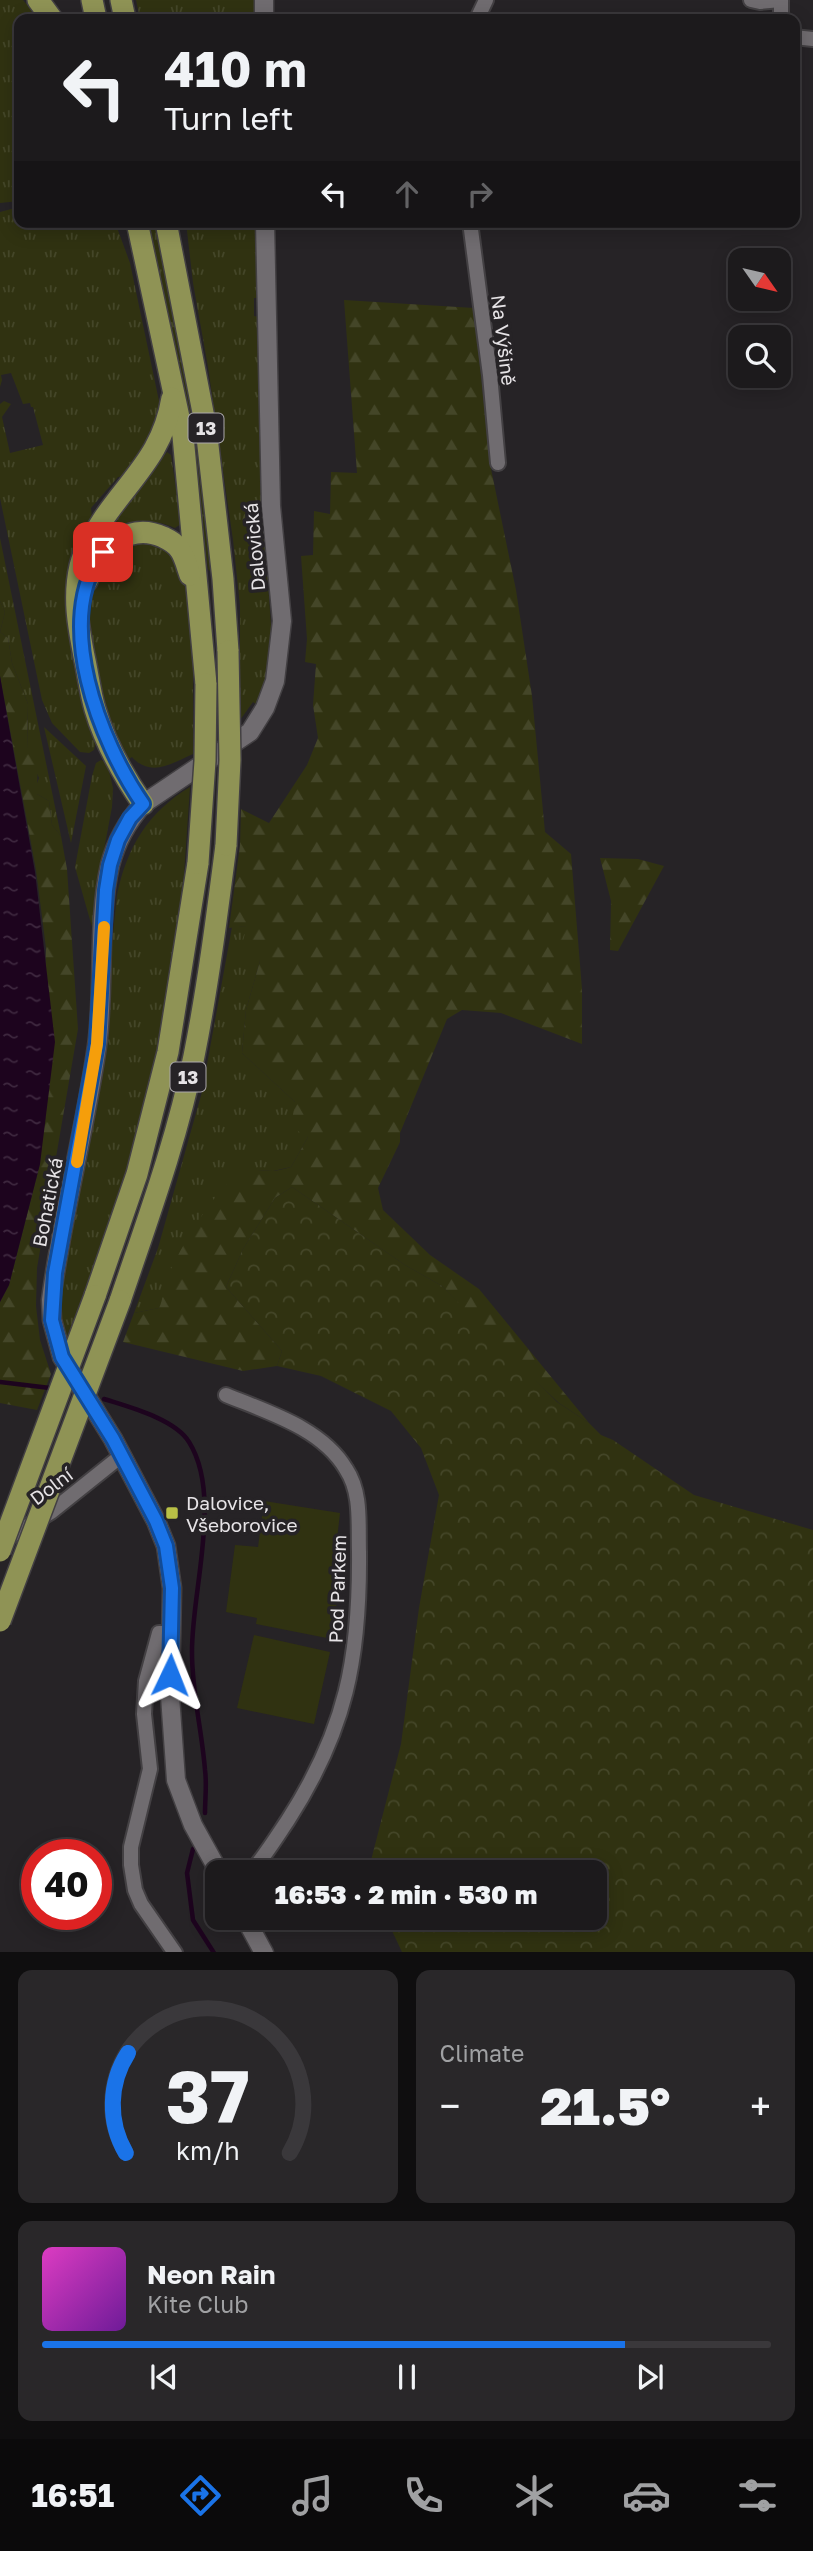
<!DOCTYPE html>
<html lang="en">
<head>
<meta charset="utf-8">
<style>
  body { margin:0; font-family:"Golos Text",sans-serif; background:#292729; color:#f1f3f6; height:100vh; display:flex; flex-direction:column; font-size:26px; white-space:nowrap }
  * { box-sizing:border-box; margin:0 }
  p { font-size:23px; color:#a0a1a3 }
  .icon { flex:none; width:38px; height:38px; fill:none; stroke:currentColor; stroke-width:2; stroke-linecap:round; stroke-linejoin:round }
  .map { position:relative; height:1952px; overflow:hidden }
  .details { display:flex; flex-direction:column; gap:18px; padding:18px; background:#0f0e0f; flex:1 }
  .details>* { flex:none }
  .hud { position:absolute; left:14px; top:14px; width:786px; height:214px; border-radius:14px; box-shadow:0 4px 18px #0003,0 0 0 2px #3a383b; background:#1c1a1c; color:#f1f3f6; overflow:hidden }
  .needle { width:46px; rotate:124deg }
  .fabs { position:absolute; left:728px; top:248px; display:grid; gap:14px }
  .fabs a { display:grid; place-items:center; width:63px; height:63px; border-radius:14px; background:#1c1a1c; box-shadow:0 4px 18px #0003,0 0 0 2px #3a383b; font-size:35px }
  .speed { position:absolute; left:21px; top:1839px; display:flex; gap:14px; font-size:35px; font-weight:700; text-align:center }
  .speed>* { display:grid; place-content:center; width:91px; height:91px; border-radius:50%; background:#1c1a1c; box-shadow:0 4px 18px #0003,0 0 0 2px #3a383b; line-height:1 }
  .speed .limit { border:10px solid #d22; background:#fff; color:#111 }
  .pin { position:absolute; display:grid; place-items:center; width:60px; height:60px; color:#fff; margin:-30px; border-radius:14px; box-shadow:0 4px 10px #0006 }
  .me { position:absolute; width:77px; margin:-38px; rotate:2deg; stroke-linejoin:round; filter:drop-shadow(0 0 5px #0008) }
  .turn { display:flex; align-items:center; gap:24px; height:147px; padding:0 35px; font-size:32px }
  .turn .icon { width:91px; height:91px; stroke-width:2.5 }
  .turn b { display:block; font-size:49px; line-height:60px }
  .lanes { display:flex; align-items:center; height:66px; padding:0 35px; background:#0003; justify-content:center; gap:35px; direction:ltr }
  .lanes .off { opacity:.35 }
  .big { font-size:52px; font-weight:800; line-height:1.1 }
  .details .card { flex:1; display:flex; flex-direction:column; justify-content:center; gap:10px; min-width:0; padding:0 24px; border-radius:14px; background:#292729 }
  .details .dial { align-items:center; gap:0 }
  .dial svg { height:182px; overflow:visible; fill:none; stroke:#3a383b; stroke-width:7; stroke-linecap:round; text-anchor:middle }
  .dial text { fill:#f1f3f6; stroke:none }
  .song { display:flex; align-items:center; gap:21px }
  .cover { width:84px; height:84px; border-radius:10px; background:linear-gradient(135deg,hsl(310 70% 55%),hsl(280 70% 35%)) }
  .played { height:7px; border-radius:4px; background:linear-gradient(90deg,#1a73e8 80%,#3a383b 80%) }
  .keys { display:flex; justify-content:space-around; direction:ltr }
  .heat { display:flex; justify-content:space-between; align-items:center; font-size:38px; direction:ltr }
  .details .tiles { flex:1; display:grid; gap:18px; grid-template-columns:1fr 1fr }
  .card:last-child { grid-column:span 2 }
  .trip { position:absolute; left:205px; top:1860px; width:402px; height:70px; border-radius:14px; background:#1c1a1c; box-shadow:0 4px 18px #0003,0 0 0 2px #3a383b; font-weight:800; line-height:70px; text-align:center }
  .tabs { display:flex; height:112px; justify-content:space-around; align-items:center; background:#0b0a0b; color:#a0a1a3 }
  .tabs .icon { width:49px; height:49px }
  .tabs .active { color:#1a73e8 }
  .tabs b { font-size:32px; color:#f1f3f6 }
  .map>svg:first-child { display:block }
</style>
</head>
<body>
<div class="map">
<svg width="813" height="1953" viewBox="0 0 813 1953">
  <defs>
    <pattern id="grass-tufts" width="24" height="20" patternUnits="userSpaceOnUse" patternTransform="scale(1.75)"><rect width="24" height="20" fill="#303211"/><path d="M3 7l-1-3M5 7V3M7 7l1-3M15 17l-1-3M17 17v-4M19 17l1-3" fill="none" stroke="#444628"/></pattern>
    <pattern id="forest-firs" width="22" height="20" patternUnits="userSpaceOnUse" patternTransform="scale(1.75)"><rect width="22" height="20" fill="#303211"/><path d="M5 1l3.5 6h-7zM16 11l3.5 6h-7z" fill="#444628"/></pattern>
    <pattern id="park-crowns" width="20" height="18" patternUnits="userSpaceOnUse" patternTransform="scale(1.75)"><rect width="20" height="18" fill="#303211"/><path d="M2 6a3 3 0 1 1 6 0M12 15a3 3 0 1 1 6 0" fill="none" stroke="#444628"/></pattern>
    <pattern id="water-ripples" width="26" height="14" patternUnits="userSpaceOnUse" patternTransform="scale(1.75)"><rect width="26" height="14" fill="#1d041e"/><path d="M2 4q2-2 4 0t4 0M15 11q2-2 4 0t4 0" fill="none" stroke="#3e283f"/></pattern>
  </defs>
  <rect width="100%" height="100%" fill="#262326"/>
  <g fill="url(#grass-tufts)">
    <path d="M0,0H23L39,19H19V201L0,203Z"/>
    <path d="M136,0H256V19H140Z"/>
    <path d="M19,207V222H115L130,263L159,401C159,434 143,449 125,476L118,477L91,508L92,519L70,627L75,668L86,719L96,742L94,750L89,753L80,752L52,723L42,700L0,498V404L4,401L11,404L2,417L10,453L43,445L33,407H31L30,403L23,404L11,373L1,375L2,380L0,387V212Z"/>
    <path d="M148,222H155L198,449L214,576L208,569L192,451Z"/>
    <path d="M186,222H258L259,298H254V316L259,317L263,511L272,640L271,667L257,705L253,702L240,720V606L233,540L208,367L193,283Z"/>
    <path d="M167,452L171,455L181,524L175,528C148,515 122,523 101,542L99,537Z"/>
    <path d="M0,538L61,836L52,825L49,801L37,794L36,786L39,778L27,750L28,704L12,663L8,638L0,632L5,612L0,601Z"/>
    <path d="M138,540L170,549L184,579L193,643V754C172,763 151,778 132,757L129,759L114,735L107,713L99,684L89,617L94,585L111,556Z"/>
    <path d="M44,727L86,766L71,843Z"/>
    <path d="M101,760L107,763L113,788L112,807L99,876L94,934L75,867L92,776L96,763Z"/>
    <path d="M190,787L181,918L158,1048L132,1152L108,1228L66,1340L61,1324V1280L99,1072L117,895C127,847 148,812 190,787Z"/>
    <path d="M247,926L260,961L246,1010L242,1053L295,1102L308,1137L291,1167L273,1171L248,1170L159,1308L134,1313L158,1248L202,1092L232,927Z"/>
  </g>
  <g fill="url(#forest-firs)">
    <path d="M344,300L474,308L490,464L516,590L532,696L545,832L571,854L582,989V1044L501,1013L462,1010L447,1019L400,1133V1142L378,1188L383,1210L430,1255L479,1289L589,1423L559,1403L510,1357L442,1286L405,1265L292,1187L275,1198L243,1249L226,1287L282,1351L277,1366L243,1371L123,1342L134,1313L159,1308C164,1298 162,1291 165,1283C176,1255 219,1178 248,1170C254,1169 263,1171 270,1171C277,1171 284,1169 291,1167L308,1137L291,1127L295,1102L242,1053L246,1010L260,961L241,948L247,926L229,928L240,845L241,809L269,823L307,765L318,738L313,705L316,664L305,662L307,639L301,556L313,555L314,511L330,514L331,472L357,473Z"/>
    <path d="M0,601L5,612L0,632L8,638L12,663L28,704L27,749L38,755L37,794L49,801L52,825L61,836L67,869L78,1029L37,1268L36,1306L40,1340L51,1374L37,1410L0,1403V1302L9,1285L40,1164L46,948L36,870L0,676Z"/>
    <path d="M600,858L638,859L664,866L618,951L610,950L611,901Z"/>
  </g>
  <path fill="url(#park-crowns)" d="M292,1187L405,1265L442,1286L557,1402L589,1423L601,1435L613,1440L694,1495L813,1530V1952H402L386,1918H595V1872H368L401,1744L419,1608L439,1495L421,1448L391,1411L321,1376L277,1366L282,1351L226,1287L243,1249L275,1198Z"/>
  <g fill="#303211">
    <path d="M264,1501L340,1513L335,1557L342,1559L332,1639L256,1624L257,1618L226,1612L235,1545L258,1547Z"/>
    <path d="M254,1635L330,1652L314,1724L237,1708Z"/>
  </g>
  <path fill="url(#water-ripples)" d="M0,676L35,872L55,1042L40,1164L9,1285L0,1302Z"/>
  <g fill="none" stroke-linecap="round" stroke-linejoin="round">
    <g stroke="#1d041e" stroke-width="4.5">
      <path d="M0,1382L50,1388"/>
      <path d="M104,1399C129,1407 175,1419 189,1442C223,1496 191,1592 192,1653C192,1693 202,1731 205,1770C207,1784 205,1799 205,1813"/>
      <path d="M193,1849L187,1873L193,1920L214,1953"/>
    </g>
    <defs>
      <g id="minor">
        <path d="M751,0L760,2L780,0"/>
        <path d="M477,19L486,0"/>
        <path d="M781,19V0"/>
        <path d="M794,37L813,39"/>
        <path d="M470,222L490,375L498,463"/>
        <path d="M226,1395C267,1412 322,1428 346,1469C362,1493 358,1524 359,1552C360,1658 346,1730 288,1820C276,1838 265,1856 251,1872"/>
        <path d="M4,1540L51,1512L121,1456"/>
        <path d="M172,1633H159L146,1681L144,1714L150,1769L131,1847V1865L135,1890L141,1904L175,1953"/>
      </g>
      <g id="tertiary">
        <path d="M264,19V0"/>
        <path d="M219,1872L193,1825L176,1780L170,1696L172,1588L166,1546L156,1521L113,1439L62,1357L52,1320L51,1300C62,1215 85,1131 97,1046C105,988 97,922 110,865C116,842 127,822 143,804L250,732L265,708L275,681L282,621L271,506L265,222"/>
        <path d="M245,1918L264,1953"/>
      </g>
      <g id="trunk">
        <path d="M38,0L52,19"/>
        <path d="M92,0L96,19"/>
        <path d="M121,0L125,19"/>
        <path d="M137,222L183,436L206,684"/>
        <path d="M166,222L206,428L223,579L228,651"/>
        <path d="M87,581C98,550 128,521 163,537C169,540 176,543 180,550C185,557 187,567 190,575"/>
        <path d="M143,804C123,775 105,743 95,709C90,692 88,673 84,656C78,625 73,597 80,566C84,549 95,532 104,518C133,476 163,453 172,398"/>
        <path d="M95,1296L137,1174L168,1052L198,863"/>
        <path d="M120,1301C147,1221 177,1140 194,1056C208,986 217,915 226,845"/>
      </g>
    </defs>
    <use href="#minor" stroke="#434043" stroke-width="18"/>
    <use href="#tertiary" stroke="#434043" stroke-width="21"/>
    <use href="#trunk" stroke="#434043" stroke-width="24"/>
    <use href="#minor" stroke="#706c70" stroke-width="14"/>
    <use href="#tertiary" stroke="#706c70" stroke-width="18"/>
    <use href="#trunk" stroke="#8f9355" stroke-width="21"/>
    <defs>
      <g id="trunk-bridge">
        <path d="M226,845L230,760L228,651"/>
        <path d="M198,863L205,761L206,684"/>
        <path d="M0,1551L95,1296"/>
        <path d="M0,1621L120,1301"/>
      </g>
    </defs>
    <use href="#trunk-bridge" stroke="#434043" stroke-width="24" stroke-linecap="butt"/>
    <use href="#trunk-bridge" stroke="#8f9355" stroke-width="21"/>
  </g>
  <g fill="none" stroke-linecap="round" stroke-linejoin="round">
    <defs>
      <path id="route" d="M103,552C52,620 100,742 143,804L130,818L118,840L110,865L106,890L97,1044L55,1273L52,1320L62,1357L113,1439L156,1521L166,1546L172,1588L170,1675"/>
    </defs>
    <use href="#route" stroke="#114b97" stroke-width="18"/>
    <use href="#route" stroke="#1a73e8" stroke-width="12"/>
    <path stroke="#f59e0b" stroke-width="12" d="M77,1162L97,1044L104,927"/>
  </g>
  <rect fill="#b9c046" stroke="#262326" stroke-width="2.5" x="165" y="1506" width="14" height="14" rx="3.5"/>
  <g text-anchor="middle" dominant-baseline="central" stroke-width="7" stroke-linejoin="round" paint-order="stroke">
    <g fill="#262326" stroke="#aca9ac" stroke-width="2">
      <rect x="188.5" y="413.5" width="35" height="29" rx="5"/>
      <rect x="170.5" y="1062.5" width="35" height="29" rx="5"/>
    </g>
    <g font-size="18" font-weight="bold" fill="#e6e3e6">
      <text x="206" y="428">13</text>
      <text x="188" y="1077">13</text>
    </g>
    <g font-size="19" fill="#e6e3e6" stroke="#262326">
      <text transform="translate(504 340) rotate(83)">Na Výšině</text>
      <text transform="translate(254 547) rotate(-95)">Dalovická</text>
      <text transform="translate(47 1202) rotate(-79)">Bohatická</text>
      <text transform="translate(51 1486) rotate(-37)">Dolní</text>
      <text transform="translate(337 1589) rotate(-88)">Pod Parkem</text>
    </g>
    <g font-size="19" fill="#e6e3e6" stroke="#262326" text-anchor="start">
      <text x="186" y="1502">Dalovice,<tspan x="186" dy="22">Všeborovice</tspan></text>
    </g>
  </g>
</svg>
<div class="fabs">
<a><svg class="needle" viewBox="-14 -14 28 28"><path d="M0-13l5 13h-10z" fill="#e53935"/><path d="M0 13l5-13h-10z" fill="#a0a1a3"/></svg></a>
<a><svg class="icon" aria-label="search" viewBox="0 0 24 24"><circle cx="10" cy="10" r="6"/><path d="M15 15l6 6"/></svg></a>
</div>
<div class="speed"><div class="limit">40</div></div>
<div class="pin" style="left:103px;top:552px;background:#d93025"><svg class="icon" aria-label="arrive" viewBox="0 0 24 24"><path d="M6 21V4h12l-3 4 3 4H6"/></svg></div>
<svg class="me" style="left:170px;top:1675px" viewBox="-20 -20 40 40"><path d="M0-17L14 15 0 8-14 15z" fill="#1a73e8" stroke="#fff" stroke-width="4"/></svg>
<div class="trip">16:53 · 2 min · 530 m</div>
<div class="hud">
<div class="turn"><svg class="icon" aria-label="left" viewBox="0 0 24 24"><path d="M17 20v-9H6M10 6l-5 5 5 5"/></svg><div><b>410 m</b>Turn left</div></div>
<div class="lanes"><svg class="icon" aria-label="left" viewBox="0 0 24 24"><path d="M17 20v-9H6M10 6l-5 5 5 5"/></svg><svg class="icon off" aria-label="ahead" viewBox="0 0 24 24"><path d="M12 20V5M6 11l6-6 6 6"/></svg><svg class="icon off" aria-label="right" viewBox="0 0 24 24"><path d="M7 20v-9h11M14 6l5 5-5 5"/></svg></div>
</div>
</div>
<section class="details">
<div class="tiles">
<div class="card dial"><svg viewBox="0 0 100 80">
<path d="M14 69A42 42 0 1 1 86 69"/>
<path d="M14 69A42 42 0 0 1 15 25" stroke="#1a73e8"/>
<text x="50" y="56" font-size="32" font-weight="700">37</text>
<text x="50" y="72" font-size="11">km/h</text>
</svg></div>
<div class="card"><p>Climate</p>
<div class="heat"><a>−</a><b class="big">21.5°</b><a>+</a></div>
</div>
<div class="card">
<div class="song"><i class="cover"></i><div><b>Neon Rain</b><p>Kite Club</p></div></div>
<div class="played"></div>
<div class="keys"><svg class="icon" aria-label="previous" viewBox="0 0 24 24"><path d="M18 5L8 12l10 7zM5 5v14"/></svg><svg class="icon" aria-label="pause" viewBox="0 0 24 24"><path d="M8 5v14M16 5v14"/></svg><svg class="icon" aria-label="next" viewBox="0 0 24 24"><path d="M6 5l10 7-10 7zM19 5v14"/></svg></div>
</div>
</div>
</section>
<nav class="tabs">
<b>16:51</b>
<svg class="icon active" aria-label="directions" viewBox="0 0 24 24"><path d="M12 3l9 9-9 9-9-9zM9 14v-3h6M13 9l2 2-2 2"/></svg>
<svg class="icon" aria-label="music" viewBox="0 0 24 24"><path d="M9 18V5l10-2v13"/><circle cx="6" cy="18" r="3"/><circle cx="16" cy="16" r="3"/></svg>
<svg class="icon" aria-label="phone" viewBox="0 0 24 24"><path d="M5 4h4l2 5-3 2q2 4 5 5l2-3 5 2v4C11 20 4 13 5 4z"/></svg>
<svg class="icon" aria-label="climate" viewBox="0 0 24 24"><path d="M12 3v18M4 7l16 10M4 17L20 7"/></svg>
<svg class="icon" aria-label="car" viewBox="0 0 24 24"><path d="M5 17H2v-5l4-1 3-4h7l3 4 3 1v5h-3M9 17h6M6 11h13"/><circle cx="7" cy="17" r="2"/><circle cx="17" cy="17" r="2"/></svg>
<svg class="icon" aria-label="filters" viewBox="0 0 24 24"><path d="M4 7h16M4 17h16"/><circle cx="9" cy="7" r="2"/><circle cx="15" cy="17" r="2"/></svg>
</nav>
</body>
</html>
